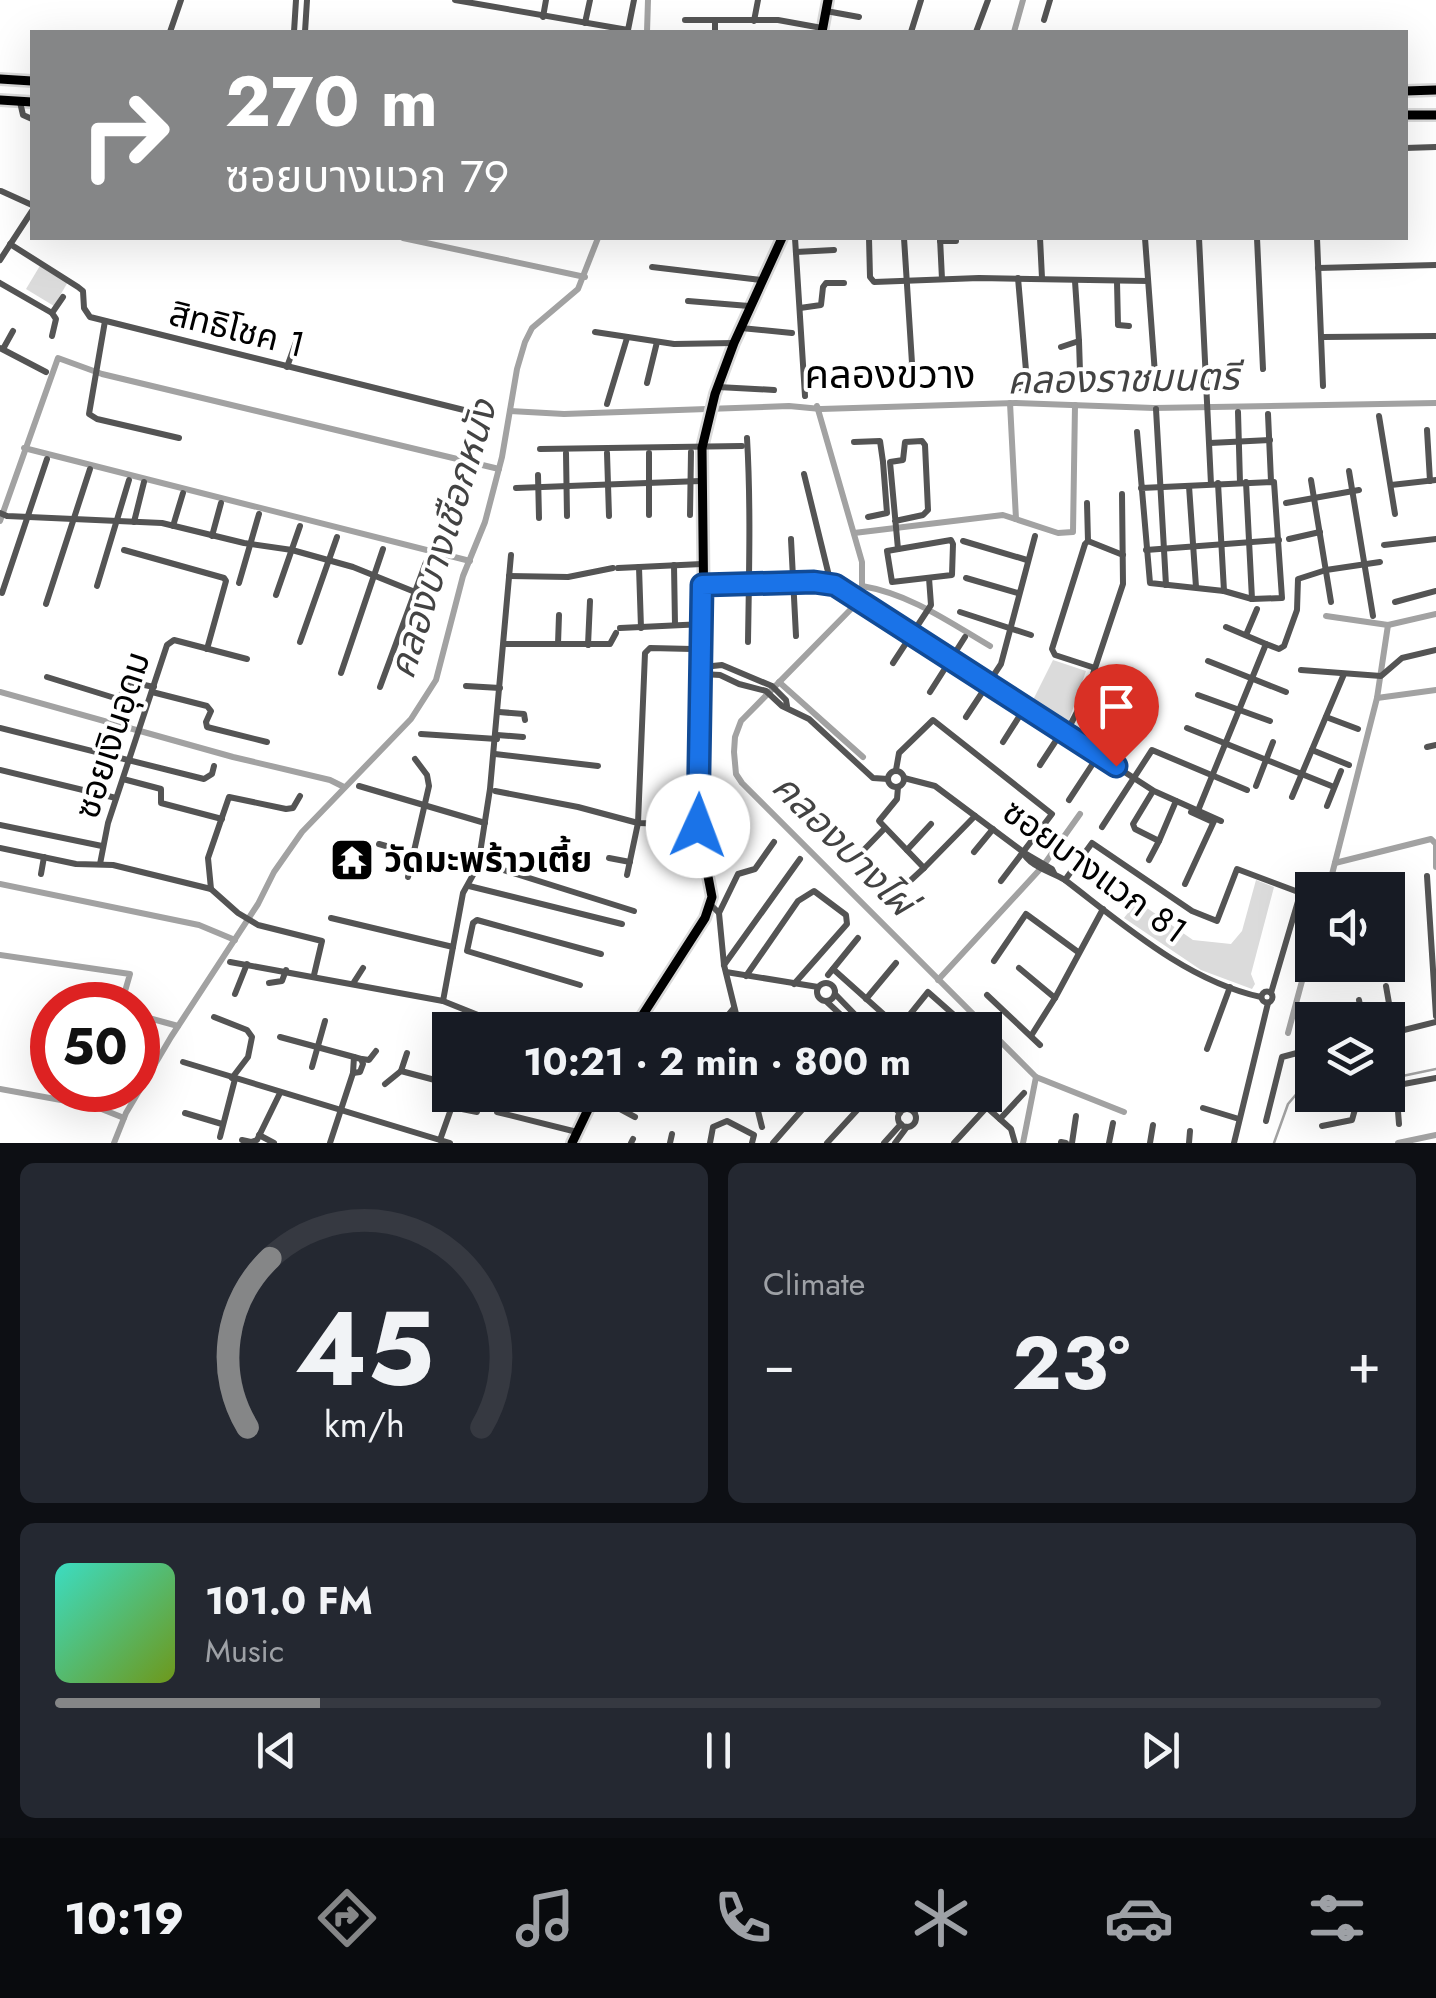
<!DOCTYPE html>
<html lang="en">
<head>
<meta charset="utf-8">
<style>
  body { margin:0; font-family:Jost,"Noto Sans Thai",sans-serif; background:#242831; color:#f1f3f6; height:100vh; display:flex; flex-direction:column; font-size:38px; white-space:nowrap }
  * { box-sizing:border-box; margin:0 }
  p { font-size:32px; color:#9ea1a6 }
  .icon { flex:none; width:55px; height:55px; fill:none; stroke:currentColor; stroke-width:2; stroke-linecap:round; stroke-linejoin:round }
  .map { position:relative; height:1143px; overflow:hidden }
  .panel { display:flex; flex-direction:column; gap:20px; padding:20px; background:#0d0f14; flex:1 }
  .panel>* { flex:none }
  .hud { position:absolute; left:30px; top:30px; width:1378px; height:210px; border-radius:0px; box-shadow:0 10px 40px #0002; background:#858687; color:#fff; overflow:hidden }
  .controls { position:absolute; left:1295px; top:872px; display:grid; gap:20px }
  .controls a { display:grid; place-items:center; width:110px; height:110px; border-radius:0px; background:#171b24; box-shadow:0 10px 40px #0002; font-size:50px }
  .speed { position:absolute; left:30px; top:982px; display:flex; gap:20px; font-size:50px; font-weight:700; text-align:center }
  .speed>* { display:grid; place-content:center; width:130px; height:130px; border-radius:50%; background:#171b24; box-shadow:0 10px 40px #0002; line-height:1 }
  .speed .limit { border:15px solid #d22; background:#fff; color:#111 }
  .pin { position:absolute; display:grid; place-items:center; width:85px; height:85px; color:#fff; margin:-102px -42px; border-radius:50% 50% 50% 0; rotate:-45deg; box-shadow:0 0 10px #0007 }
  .pin .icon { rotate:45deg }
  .me { position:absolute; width:110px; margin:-55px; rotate:2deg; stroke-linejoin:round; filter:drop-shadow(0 0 8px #0008) }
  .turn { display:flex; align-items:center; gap:35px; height:210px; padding:0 30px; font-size:45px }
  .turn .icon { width:130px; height:130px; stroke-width:2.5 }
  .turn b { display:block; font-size:70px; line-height:85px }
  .big { font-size:75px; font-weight:700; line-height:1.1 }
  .panel .tile { flex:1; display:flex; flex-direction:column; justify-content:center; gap:15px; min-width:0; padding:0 35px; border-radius:15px; background:#242831 }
  .panel .dial { align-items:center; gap:0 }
  .dial svg { height:260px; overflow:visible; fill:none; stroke:#363941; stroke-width:7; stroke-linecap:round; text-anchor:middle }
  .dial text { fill:#f1f3f6; stroke:none }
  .song { display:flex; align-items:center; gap:30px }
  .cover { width:120px; height:120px; border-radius:15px; background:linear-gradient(135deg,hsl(170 70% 55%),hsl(80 70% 35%)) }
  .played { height:10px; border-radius:5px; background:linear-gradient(90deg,#858687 20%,#363941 20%) }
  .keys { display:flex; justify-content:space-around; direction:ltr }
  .heat { display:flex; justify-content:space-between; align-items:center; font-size:55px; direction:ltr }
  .panel .tiles { flex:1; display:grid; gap:20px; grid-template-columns:1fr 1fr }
  .tile:last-child { grid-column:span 2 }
  .trip { position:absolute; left:432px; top:1012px; width:570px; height:100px; border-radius:0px; background:#171b24; box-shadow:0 10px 40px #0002; font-weight:700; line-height:100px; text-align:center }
  .tabs { display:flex; height:160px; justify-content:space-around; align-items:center; background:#090b0e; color:#9ea1a6 }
  .tabs .icon { width:70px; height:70px }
  .tabs .on { color:#858687 }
  .tabs b { font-size:45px; color:#f1f3f6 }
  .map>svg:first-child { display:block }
</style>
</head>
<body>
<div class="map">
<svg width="1436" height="1143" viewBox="0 0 1436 1143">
  <rect width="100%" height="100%" fill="#fff"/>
  <g fill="#dbdbdb">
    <path d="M41,264L69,280L54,306L26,289Z"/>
    <path d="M1053,660L1086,671L1067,726L1031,704Z"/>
    <path d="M1256,880L1274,887L1251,974L1255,984L1252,989L1201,970L1124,918L1137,901L1193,940L1231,944L1242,931Z"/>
  </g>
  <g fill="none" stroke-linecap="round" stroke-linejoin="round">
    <g stroke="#a2a2a2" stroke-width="2.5">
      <path d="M1388,1079L1436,1069"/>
      <path d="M1274,1143L1288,1104L1299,1091L1312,1090"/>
    </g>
    <g stroke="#a2a2a2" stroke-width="6">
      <path d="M647,32L648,0"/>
      <path d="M1014,32L1023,0"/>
      <path d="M403,238L585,277"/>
      <path d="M1010,403L1016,519"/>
      <path d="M817,406L862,562V591L855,605L741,721L735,737L734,752L736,774L742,783L1036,1077L1023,1143"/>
      <path d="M510,411L564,414L789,406L821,409L1015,403L1154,408L1436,403"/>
      <path d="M24,448L470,561"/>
      <path d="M0,521L58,358L102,374L499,469"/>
      <path d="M854,533L1003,515L1058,533L1073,532L1075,405"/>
      <path d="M862,586C910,594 949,622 990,646"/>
      <path d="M1326,616L1388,625L1436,614"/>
      <path d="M779,682L863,757"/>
      <path d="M0,692L233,757L330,780L344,787"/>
      <path d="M1377,698L1436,690"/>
      <path d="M1335,863L1431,839L1436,844V867"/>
      <path d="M0,884L199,925L235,940"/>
      <path d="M1328,890L1377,698L1388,625"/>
      <path d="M0,955L130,974L121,1005"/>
      <path d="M938,980L1043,866L1080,814"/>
      <path d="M138,1015L178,1026"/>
      <path d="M1288,1033L1312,944"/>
      <path d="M1036,1077L1124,1112"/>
      <path d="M0,1089L94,1106L124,1118"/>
      <path d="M114,1143L126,1113L171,1037L258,904L274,872L302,832L411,719L436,680L463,576L485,522L502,457L517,369L525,342L532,328L578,289L598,238"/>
      <path d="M1398,1143L1436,1135"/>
    </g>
    <defs>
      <g id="major">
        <path d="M822,32L828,0"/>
        <path d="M0,79L32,81"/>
        <path d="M1405,91L1436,90"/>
        <path d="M0,100L32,102"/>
        <path d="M1405,115H1436"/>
        <path d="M633,1030L705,918L712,897L698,825L704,624L702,448L715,394L734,343L782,238"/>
        <path d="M572,1143L595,1095"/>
      </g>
    </defs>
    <use href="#major" stroke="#dbdbdb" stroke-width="14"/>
    <g stroke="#545454" stroke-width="6">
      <path d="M455,0L628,30L634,0"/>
      <path d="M826,11L859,17"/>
      <path d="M543,17L546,0"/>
      <path d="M685,20H778L822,28"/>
      <path d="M1044,20L1050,0"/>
      <path d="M715,21V32"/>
      <path d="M754,21L758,0"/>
      <path d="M585,23L590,0"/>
      <path d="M170,32L181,0"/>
      <path d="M294,32L296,0"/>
      <path d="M305,32L307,0"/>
      <path d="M911,32L921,0"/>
      <path d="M976,32L988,0"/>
      <path d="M20,102L23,115L32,119"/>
      <path d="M1405,148L1436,147"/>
      <path d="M1,191L32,205"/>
      <path d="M795,238L805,396"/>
      <path d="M869,238L870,277L874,282L979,278L1148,281"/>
      <path d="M940,238L942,279"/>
      <path d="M1040,238L1042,278"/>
      <path d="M1145,238L1155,374"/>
      <path d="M1199,238L1211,484"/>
      <path d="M1257,238L1263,369"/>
      <path d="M1317,238L1323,386"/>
      <path d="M940,241H956"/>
      <path d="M10,244L78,287L83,291L84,308L90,317L484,415"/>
      <path d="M796,252L834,250"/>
      <path d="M0,260L32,211"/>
      <path d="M652,267L761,280"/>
      <path d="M1318,268L1436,265"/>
      <path d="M1117,282L1118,325L1129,326"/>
      <path d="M0,283L52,313"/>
      <path d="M688,301L749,306"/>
      <path d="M800,308L821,305L823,287L826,283H844"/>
      <path d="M105,321L89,414L97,419L179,438"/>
      <path d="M741,328L792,333"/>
      <path d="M595,332L674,344L734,343"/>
      <path d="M52,336L56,319L52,313L63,297"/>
      <path d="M1323,337L1436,336"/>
      <path d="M1079,341L1080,372"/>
      <path d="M1061,347L1079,341L1075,281"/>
      <path d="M0,348L46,372"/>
      <path d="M3,349L13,331"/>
      <path d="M287,367L296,342"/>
      <path d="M893,369L909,368L912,363L904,238"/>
      <path d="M647,383L657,342"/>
      <path d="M718,387L774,390"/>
      <path d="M1013,389L1027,387V382L1018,278"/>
      <path d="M607,404L627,338"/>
      <path d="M1156,409L1166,585"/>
      <path d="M1238,412L1240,483"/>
      <path d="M1268,414L1271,481"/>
      <path d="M1379,416L1395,514"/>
      <path d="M1427,430L1430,481"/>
      <path d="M1137,432L1150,583L1224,591L1252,599L1282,598L1274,482L1141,488"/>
      <path d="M747,438C751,506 749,573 748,642"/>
      <path d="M854,442L880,441L883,462"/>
      <path d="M1210,443L1270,440"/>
      <path d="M540,449L742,446"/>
      <path d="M566,453L567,516"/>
      <path d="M607,453L609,516"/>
      <path d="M649,453V515"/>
      <path d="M1349,471L1373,616"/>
      <path d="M804,474L831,584"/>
      <path d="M538,475L539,518"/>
      <path d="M1311,480L1331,602"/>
      <path d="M1246,482L1252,599"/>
      <path d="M1218,483L1224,591"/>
      <path d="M1391,485L1436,480"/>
      <path d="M1189,486L1196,587"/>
      <path d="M516,488L700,481"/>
      <path d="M1087,503L1088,541"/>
      <path d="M1286,503L1359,490"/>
      <path d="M0,513L7,516L162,523L244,543L292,550L353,567L415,592"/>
      <path d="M690,515L691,452"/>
      <path d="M868,517L887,513L883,462"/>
      <path d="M895,521L923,515L928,510L925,445L922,441L905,442L903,460L890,462L898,549"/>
      <path d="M134,522L144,482"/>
      <path d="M173,526L183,493"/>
      <path d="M212,536L221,503"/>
      <path d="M791,539L796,636"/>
      <path d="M1289,539L1320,532"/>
      <path d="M951,540L953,544L952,575L892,582L887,551Z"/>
      <path d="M963,541L1027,560"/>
      <path d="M1384,545L1436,539"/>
      <path d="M124,550L224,578L226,581L207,649"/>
      <path d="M1146,550L1279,540"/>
      <path d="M674,565L675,625"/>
      <path d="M639,567L641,628"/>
      <path d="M618,568L702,564"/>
      <path d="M509,576L568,577L613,568"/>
      <path d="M966,578L1018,593"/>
      <path d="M239,583L259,514"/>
      <path d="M704,585L814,582L835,585L1154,791L1221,821"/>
      <path d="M97,586L129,480"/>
      <path d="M704,591L809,588L830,590L1110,767"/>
      <path d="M2,593L47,459"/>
      <path d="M276,595L300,526"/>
      <path d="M1395,602L1436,591"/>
      <path d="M46,604L90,469"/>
      <path d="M960,612L1031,635"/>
      <path d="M1226,627L1266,644"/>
      <path d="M620,628L704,624"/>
      <path d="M1246,635L1257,609"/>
      <path d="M300,642L337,537"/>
      <path d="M504,644H558L559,615"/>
      <path d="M558,644H610L616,633"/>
      <path d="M588,645L590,601"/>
      <path d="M1208,661L1286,692"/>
      <path d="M893,663L931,605L929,578"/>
      <path d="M703,667L722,665L772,686L786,700L787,706"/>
      <path d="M1095,668L1055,655L1052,649L1085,544L1088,541L1123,555"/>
      <path d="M1301,670L1381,676L1402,658L1436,650"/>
      <path d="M341,673L383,549"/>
      <path d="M703,674L720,675L739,684L766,691L782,706L809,719L873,778L888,779"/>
      <path d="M47,677L118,699L130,682L154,687"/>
      <path d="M466,686L500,688"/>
      <path d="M380,687L426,562"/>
      <path d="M152,692L207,706L211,711L206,722L207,727L267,742"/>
      <path d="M930,692L965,637"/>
      <path d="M1198,695L1270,721"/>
      <path d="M499,712L524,714L525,720"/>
      <path d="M966,717L1001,664L1035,536"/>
      <path d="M1326,717L1358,729"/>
      <path d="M0,728L204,779L212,774L214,766"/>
      <path d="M1187,728L1334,787"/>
      <path d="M1066,733L1086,695L1123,584L1122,494"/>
      <path d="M421,734L497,739"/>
      <path d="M497,735L523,737"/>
      <path d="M1003,742L1024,709"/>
      <path d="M1427,747L1436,745"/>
      <path d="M1312,750L1349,765"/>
      <path d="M495,754L598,766"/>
      <path d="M1040,765L1061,733"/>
      <path d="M0,770L116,798"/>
      <path d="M896,770L899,753L933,720L1052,814L1001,881"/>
      <circle cx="896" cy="779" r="8"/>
      <path d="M904,778L935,786L1022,851C1031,868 1050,871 1065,880C1124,925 1187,981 1261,997"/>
      <path d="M123,779L161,789V803L222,819"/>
      <path d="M359,786L485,823"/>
      <path d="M1256,786L1273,742"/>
      <path d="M898,787L897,799L879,821L924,868L975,816"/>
      <path d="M495,791L578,807L638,823L698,825"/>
      <path d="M1153,791L1133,824L1135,829L1159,841L1176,801"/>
      <path d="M1292,797L1344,674"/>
      <path d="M1069,800L1115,730"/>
      <path d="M1327,806L1341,771"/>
      <path d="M1191,812L1213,822"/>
      <path d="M1197,813L1266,644L1279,649L1284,646L1297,610L1298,579L1326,570L1380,562"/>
      <path d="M0,825L102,846"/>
      <path d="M1102,827L1152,750L1247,790"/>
      <path d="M379,844L414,854"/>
      <path d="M0,848L76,864L113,865L211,889L238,913L258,925L322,941L314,975"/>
      <path d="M907,850L931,824"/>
      <path d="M974,852L993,829"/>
      <path d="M1023,852L1052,869L1054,873"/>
      <path d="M857,857L885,828"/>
      <path d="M609,858L630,862"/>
      <path d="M1149,860L1159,841"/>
      <path d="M478,862L634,911"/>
      <path d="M100,864L108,823L167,645L174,640L247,659"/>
      <path d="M41,874L44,857"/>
      <path d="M627,875L638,823L645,653L650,648L692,649"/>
      <path d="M1427,876L1436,1016"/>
      <path d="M408,877L429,786L427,775L415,759"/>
      <path d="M911,880L924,868"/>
      <path d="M1065,880L1092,843L1192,911L1217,921L1237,869L1301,893"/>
      <path d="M1185,884L1215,819"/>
      <path d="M469,886L622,924"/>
      <path d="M211,889L208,858L229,797L286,809L293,808L300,796"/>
      <path d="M711,905L719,913L724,965L740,1030"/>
      <path d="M719,913L738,874L755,869L774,842"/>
      <path d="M331,918L453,947"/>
      <path d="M994,961L1026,914L1078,952"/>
      <path d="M230,962L443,1001L483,1017L536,1030"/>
      <path d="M724,965L800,859"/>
      <path d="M1019,968L1055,998"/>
      <path d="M833,969L899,1028"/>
      <path d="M726,972L818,987"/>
      <path d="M828,975L858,938"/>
      <path d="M746,976L798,901L814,891L846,915L847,924L794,984"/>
      <path d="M354,982L363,968"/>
      <path d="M269,983L282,981L286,970"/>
      <circle cx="826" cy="992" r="9"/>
      <path d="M580,985L467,951L473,923L477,920L601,954"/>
      <path d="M1386,986L1394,1032"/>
      <circle cx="1267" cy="997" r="5.5"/>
      <path d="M1271,993L1304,881"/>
      <path d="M235,994L247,964"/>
      <path d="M835,994L870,1030"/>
      <path d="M987,995L1040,1045"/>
      <path d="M866,999L896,963"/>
      <path d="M1359,1000L1363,1020"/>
      <path d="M443,1001L463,893L478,866L490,789L511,555"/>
      <path d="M827,1002L857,1030"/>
      <path d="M214,1017L247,1030L252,1037L248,1057L232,1078"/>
      <path d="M899,1028L928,992L971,1030"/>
      <path d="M716,1030L734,1008"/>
      <path d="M875,1030L887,1018"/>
      <path d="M1388,1034L1436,1022"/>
      <path d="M1031,1036L1055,998L1103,909"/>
      <path d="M280,1037L354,1057L353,1073L330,1143"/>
      <path d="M1207,1049L1230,987"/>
      <path d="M1308,1049L1312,1083"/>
      <path d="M362,1059L369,1060L376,1051"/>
      <path d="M183,1062L450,1143"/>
      <path d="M312,1067L325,1021"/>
      <path d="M401,1071L407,1053"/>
      <path d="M985,1072L994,1062"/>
      <path d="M353,1073L360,1072L363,1064L361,1059L354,1057"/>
      <path d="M385,1084L401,1071L450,1084"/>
      <path d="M1396,1086L1399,1124"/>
      <path d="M1388,1087L1436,1078"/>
      <path d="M500,1095L497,1112L577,1132"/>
      <path d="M577,1095L593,1098"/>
      <path d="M594,1095L635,1117"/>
      <path d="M630,1095L641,1102"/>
      <path d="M754,1095L762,1127"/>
      <path d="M880,1095L900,1113"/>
      <path d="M973,1095L1011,1129L1015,1143"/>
      <path d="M452,1107L477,1112"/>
      <path d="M1203,1108L1239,1119"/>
      <circle cx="907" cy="1118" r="9"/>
      <path d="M914,1112L931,1095"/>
      <path d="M185,1113L222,1124"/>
      <path d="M1000,1119L1024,1093"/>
      <path d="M1266,1121L1282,1057L1312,1049"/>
      <path d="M1322,1126L1352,1120L1359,1095"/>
      <path d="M259,1135L274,1143"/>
      <path d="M220,1137L235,1079"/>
      <path d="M242,1140L251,1142L257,1140L280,1093"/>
      <path d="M440,1140L456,1095"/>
      <path d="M1061,1142L1066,1143"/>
      <path d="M631,1143L633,1139"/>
      <path d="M670,1143L672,1134"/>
      <path d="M710,1143L713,1127L727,1121L754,1135L752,1143"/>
      <path d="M773,1143L815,1095"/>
      <path d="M827,1143L871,1095"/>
      <path d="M884,1143L901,1124"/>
      <path d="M895,1143L907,1127"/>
      <path d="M954,1143L987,1107"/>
      <path d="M1072,1143L1076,1116"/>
      <path d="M1109,1143L1113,1123"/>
      <path d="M1150,1143L1153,1125"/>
      <path d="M1189,1143L1190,1131"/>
      <path d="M1234,1143L1268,1003"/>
    </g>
    <use href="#major" stroke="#000" stroke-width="9"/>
  </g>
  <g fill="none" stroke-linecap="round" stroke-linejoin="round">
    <defs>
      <path id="route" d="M698,826L702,585L814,582L835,585L1116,766"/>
    </defs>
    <use href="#route" stroke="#114b97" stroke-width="25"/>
    <use href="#route" stroke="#1a73e8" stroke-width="18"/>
  </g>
  <defs>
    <symbol id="temple-square" viewBox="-11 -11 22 22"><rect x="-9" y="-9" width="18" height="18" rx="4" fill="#000" stroke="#fff"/><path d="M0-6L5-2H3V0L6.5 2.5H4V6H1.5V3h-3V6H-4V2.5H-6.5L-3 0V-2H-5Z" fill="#fff"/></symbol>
  </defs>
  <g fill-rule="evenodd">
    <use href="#temple-square" x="327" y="835" width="50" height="50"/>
  </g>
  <g text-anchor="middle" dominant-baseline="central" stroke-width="8" stroke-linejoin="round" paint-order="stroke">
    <g font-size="35" fill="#000" stroke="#fff">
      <text transform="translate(237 329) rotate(14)">สิทธิโชค 1</text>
      <text transform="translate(112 735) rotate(-72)">ซอยเงินอุดม</text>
      <text transform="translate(1095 871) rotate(36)">ซอยบางแวก 81</text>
    </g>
    <g font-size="35" font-weight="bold" fill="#000" stroke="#fff" text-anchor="start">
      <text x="384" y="860">วัดมะพร้าวเตี้ย</text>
    </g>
    <g font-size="38" font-style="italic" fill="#434343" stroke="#fff">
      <text transform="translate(1123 378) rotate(-1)">คลองราชมนตรี</text>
      <text transform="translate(442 539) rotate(-73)">คลองบางเชือกหนัง</text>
      <text transform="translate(844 844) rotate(45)">คลองบางไผ่</text>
    </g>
    <g font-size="40" fill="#000" stroke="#fff">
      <text x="890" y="374">คลองขวาง</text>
    </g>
  </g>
</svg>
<div class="controls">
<a><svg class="icon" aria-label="sound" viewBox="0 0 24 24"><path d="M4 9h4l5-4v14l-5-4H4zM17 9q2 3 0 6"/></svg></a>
<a><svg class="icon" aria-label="layers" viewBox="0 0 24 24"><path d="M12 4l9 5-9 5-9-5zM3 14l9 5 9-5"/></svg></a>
</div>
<div class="speed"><div class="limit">50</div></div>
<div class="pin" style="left:1116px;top:766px;background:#d93025"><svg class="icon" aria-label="arrive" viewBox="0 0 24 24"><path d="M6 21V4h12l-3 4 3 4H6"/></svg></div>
<svg class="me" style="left:698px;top:826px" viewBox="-20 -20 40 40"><circle r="19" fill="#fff"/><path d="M0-13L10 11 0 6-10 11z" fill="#1a73e8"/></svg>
<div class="trip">10:21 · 2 min · 800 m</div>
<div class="hud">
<div class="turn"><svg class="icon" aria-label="right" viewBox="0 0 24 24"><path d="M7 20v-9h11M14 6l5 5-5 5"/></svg><div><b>270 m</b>ซอยบางแวก 79</div></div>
</div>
</div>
<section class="panel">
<div class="tiles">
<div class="tile dial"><svg viewBox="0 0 100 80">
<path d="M14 69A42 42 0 1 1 86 69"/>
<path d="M14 69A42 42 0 0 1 21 17" stroke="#858687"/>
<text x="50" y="56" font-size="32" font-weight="700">45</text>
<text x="50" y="72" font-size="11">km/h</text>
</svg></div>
<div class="tile"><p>Climate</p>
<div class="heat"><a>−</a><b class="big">23°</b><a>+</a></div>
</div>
<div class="tile">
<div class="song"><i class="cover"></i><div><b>101.0 FM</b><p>Music</p></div></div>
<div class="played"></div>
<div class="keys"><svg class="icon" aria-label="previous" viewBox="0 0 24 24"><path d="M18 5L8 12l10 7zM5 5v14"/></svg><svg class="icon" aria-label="pause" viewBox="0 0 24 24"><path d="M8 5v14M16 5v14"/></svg><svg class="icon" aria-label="next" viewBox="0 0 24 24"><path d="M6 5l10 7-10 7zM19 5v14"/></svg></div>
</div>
</div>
</section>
<nav class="tabs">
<b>10:19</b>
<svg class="icon on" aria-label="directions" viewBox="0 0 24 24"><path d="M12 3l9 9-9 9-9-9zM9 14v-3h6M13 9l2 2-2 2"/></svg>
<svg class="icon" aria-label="music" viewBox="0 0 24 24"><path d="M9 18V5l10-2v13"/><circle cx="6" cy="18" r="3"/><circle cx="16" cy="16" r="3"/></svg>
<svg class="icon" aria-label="phone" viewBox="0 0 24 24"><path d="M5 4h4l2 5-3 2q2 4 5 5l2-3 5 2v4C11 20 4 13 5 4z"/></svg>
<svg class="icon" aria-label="climate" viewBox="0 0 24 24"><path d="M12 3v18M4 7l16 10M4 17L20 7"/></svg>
<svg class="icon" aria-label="car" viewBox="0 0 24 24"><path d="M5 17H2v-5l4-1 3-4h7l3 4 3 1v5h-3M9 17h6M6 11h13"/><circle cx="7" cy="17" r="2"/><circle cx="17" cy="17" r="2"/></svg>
<svg class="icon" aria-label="filters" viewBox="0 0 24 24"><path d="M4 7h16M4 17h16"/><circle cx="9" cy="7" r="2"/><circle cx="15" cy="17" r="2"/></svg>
</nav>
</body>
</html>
